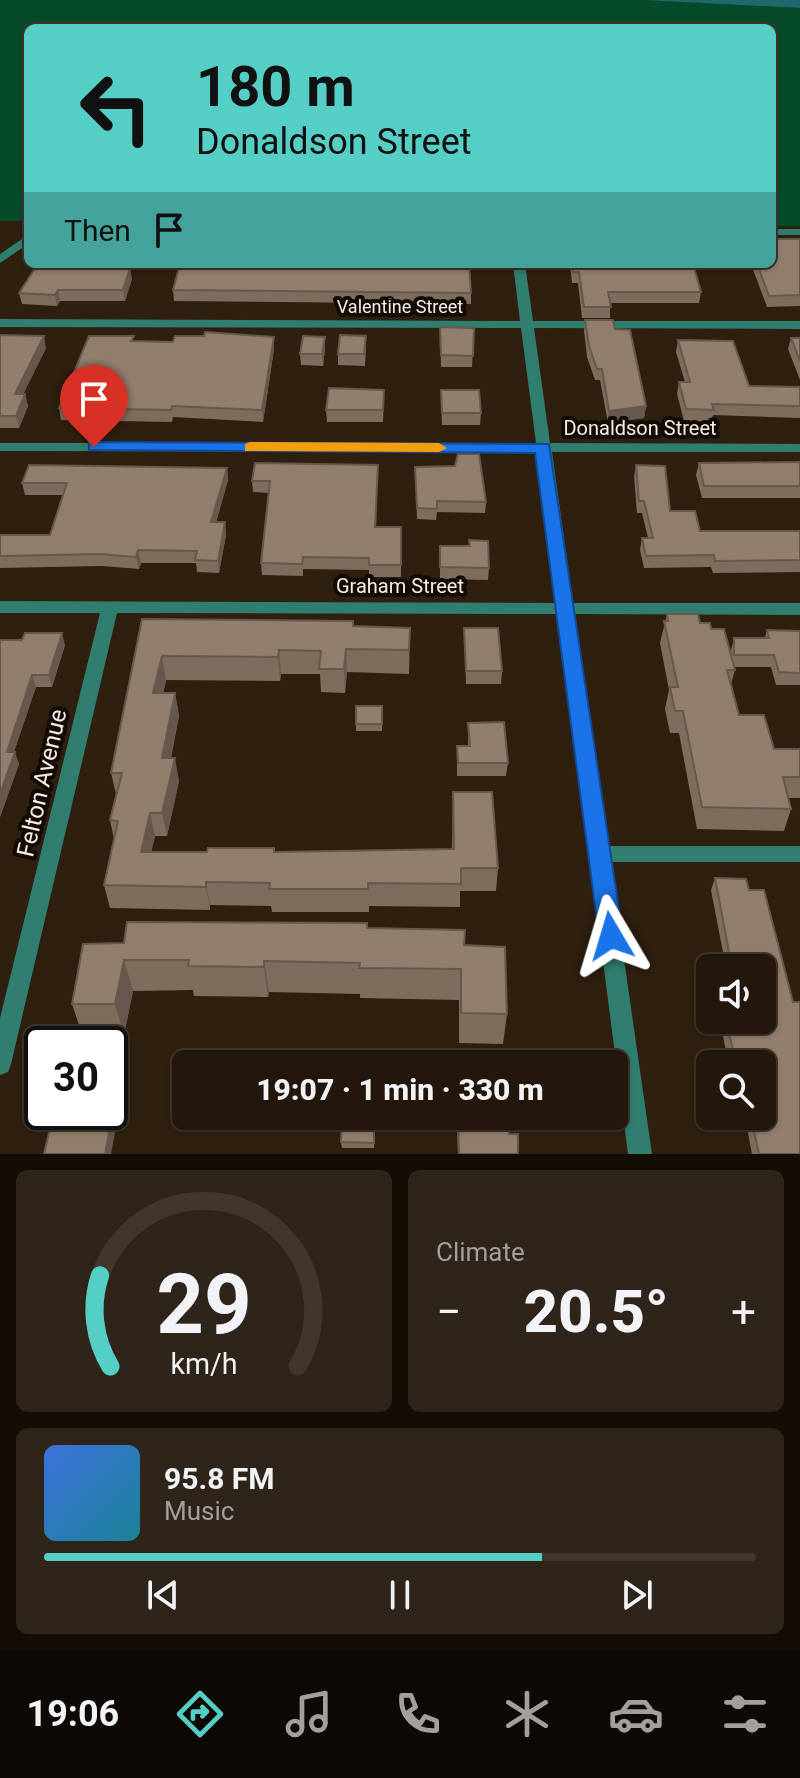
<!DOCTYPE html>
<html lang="en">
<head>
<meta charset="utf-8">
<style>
  body { margin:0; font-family:Roboto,sans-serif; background:#2f2419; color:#f1f3f6; height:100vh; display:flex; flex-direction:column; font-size:30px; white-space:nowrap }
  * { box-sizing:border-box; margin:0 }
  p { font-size:26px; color:#a39f9d }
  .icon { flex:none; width:44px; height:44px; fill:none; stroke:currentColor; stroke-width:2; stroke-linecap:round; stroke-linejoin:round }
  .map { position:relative; height:1154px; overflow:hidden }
  .side { display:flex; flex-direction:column; gap:16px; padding:16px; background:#130d06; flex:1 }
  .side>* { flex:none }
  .guide { position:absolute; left:24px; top:24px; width:752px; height:244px; border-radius:12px; box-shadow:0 2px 6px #0004,0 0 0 2px #40362c; background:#55cec5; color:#111; overflow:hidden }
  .buttons { position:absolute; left:696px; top:954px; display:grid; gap:16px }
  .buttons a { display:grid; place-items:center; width:80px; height:80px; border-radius:12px; background:#23170b; box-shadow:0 2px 6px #0004,0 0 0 2px #40362c; font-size:40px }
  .speed { position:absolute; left:24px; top:1026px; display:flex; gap:16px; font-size:40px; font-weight:700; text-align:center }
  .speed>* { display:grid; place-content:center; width:104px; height:104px; border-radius:50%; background:#23170b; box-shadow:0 2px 6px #0004,0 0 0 2px #40362c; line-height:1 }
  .speed .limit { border:4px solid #111; border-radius:12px; background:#fff; color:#111 }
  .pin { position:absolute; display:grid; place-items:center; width:68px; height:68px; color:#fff; margin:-82px -34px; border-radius:50% 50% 50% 0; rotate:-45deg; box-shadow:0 0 8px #0007 }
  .pin .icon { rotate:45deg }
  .me { position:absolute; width:88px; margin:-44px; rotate:353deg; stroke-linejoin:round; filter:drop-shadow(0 0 6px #0008) }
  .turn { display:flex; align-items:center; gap:28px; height:168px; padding:0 40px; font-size:36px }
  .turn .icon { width:104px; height:104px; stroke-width:2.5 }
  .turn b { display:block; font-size:56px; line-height:68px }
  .then { display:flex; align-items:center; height:76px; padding:0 40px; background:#0003; gap:16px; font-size:30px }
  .big { font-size:60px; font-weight:800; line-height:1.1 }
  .side .widget { flex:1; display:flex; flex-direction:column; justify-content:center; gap:12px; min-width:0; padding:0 28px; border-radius:12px; background:#2f2419 }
  .side .dial { align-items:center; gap:0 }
  .dial svg { height:208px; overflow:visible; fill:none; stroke:#40362c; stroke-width:7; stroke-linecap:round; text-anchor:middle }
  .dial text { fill:#f1f3f6; stroke:none }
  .song { display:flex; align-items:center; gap:24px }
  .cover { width:96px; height:96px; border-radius:12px; background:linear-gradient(135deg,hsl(220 70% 55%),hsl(190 70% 35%)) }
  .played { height:8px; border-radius:4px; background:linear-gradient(90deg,#55cec5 70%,#40362c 70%) }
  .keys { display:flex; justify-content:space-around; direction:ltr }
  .heat { display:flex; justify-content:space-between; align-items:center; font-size:44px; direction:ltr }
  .side .tiles { flex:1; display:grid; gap:16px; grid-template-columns:1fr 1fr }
  .widget:last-child { grid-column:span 2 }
  .trip { position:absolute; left:172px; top:1050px; width:456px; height:80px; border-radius:12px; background:#23170b; box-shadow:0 2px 6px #0004,0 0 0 2px #40362c; font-weight:800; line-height:80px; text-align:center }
  .menu { display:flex; height:128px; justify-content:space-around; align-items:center; background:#0e0904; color:#a39f9d }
  .menu .icon { width:56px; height:56px }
  .menu .active { color:#55cec5 }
  .menu b { font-size:36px; color:#f1f3f6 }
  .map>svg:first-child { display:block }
</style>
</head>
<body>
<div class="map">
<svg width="800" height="1154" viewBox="0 0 800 1154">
  <rect width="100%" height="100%" fill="#2f1f0f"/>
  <path fill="#054b2a" d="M0,0H644L800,8V226H772V28H28V221H0Z"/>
  <path fill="#1f686e" d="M643,0H800V8Z"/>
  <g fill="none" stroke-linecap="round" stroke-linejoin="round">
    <g fill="#307e70" fill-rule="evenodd">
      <rect x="772" y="229" width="28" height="6"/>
      <path d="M28,235V244L0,263V254Z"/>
      <path d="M513,264H525L533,321H800V329L534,328L550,443L800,444V452H552L573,603H800V615L575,614L608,846H800V862H610L652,1154H628L558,614L117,613L11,1064L8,1072L0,1075V1018L100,613H0V601L557,603L537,452L0,451V443H536L521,328L0,327V319L520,321Z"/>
    </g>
  </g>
  <g fill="#7e6c5d">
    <path d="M800,239V306L767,307L751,264H772Z"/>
    <path d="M38,264H95L93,268L132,279L125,301H60L57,306L22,304L19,293Z"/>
    <path d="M570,264H720V266H693L701,292L699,303H610V318H582L578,283H572Z"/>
    <path d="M173,290L471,293V304L174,301Z"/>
    <path d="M585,320L615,329L646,406L644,418L608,423L600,380H595L587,357L584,331Z"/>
    <path d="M440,327L474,328L472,367H441Z"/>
    <path d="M0,335L46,348L23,394H25L28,406L19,428H0Z"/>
    <path d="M274,337V349L263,422L173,417L172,422L61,420L59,408L134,341L173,342Z"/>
    <path d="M791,338H800V380L788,349Z"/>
    <path d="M678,340L749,386L800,387V418L713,415L711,422L684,421L677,394L679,382H685L676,352Z"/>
    <path d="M366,347L365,366L338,365V354Z"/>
    <path d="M325,348L323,366L301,365L300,354Z"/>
    <path d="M384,390L383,422H327L326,410Z"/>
    <path d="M441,390L481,413L480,425H442Z"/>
    <path d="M800,462V498H702L696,475L699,463Z"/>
    <path d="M378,465L376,527H401V577H369V570L303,569V576L262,575L261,563L269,493L253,492L252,481Z"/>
    <path d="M636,465L670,511L700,531H800V572L713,573L711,567L644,568L640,550L642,538H648L642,513H637L634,476Z"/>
    <path d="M415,467L486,502L485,513L437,512L436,520L417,519Z"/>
    <path d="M227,468L228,480L216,522H225L226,535L219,573L197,572L196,563H141L139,569L102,566L0,568V535H50L63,495H25L22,483Z"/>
    <path d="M440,546H469L489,568L488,580L440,579Z"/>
    <path d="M667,614L700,623L711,629L731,658V650L734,638H765L767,630L800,631V685H776L771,667H734L735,670L731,684L739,715L774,749H800V798H788L791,809L784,831L697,829L679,733H670L665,709L669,690L660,643Z"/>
    <path d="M142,619L410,628L409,674L347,672L345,693L321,692L320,674H281L280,681L166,680L163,693H175L179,716L171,758L179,781L167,836H155L151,852H275L452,849L453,792L498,868L496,891H460V907L369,906V912H272L271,906L210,905V910L110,908L104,885L114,839L110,820L116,794L111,773Z"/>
    <path d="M464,628L502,671L501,684H466Z"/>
    <path d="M0,640L65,645L52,687H36L14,752L19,764L0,817Z"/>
    <rect x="356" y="706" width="26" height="25"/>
    <path d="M468,723L508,763L506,776H457V746H468Z"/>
    <path d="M715,878L746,879L749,890H764L793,1002H800V1154H752L747,1128L749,1123L747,1116H762V1064H736V1062H728L720,1020H762V968H726L711,890Z"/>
    <path d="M367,928L464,945L507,1014L503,1044L459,1043V1000L360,998V994L269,992L268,997L194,996L193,990L133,991L124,1035L82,1034L72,1004L124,943Z"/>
    <path d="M375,1116L374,1148H342L341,1142Z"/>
    <path d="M442,1116H509V1134L518,1154H458L457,1129H442Z"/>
  </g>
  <g fill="#66584c">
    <path d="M88,264H95L89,279L87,268Z"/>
    <path d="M130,268L132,279L125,301L123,290Z"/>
    <path d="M58,290L60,301L57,306L55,295Z"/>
    <path d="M44,336L46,348L18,405L15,394Z"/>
    <path d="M274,337V349L263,422L262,410Z"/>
    <path d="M325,337V348L323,366L322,354Z"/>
    <path d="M25,394L28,406L19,428L16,416Z"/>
    <path d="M646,406L644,418L608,423L609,411Z"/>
    <path d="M227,468L228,480L213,534L211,522Z"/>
    <path d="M225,522L226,535L219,573L218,561Z"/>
    <path d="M138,550L141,563L139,569L136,557Z"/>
    <path d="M62,633L65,645L52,687L49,675Z"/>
    <path d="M346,649L347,672L345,693L344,669Z"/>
    <path d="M279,650L281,674L280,681L278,657Z"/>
    <path d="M162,656L166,680L158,716L153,693Z"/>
    <path d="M32,675L36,687L10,763L7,752Z"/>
    <path d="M175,693L179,716L166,781L162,758Z"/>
    <path d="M15,752L19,764L0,817V794Z"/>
    <path d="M175,758L179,781L167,836L162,813Z"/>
    <path d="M150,813L155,836L146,875L141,852Z"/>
    <path d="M206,882L210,905V910L206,887Z"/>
    <path d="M124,960L133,991L124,1035L115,1004Z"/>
    <path d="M264,961L269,992L268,997L264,967Z"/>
    <path d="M121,1071L124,1083L111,1154H105Z"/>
  </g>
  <g fill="#927e6c" stroke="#66584c" stroke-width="2">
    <path d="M772,239H800V295L769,296L757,264H772Z"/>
    <path d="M38,264H88L87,268H130L123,290H58L55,295L19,293Z"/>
    <path d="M180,264H469L471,293L173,290Z"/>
    <path d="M572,264H693L701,292H608L611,307H584L579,272H573Z"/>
    <path d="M585,320H613L615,329L630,330L646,406L609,411L602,369H597L589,346Z"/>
    <path d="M440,327L474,328L473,356L441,355Z"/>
    <path d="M205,332L274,337L262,410L172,406L171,410L59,408L89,336H134L131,341L173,342L175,336H204Z"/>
    <path d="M0,335L44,336L15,394H25L16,416H0Z"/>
    <path d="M340,335L366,336L364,354H338Z"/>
    <path d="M303,336L325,337L322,354H300Z"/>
    <path d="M791,338H800V361Z"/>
    <path d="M678,340L733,341L749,386L800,387V406L712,404L714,410L686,409L679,382H690Z"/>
    <path d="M329,388L384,390L383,410H326Z"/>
    <path d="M441,390H479L481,413H442Z"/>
    <path d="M458,454H479L486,502L437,501V509L417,508L415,467L455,466Z"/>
    <path d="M800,462V486H704L699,463Z"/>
    <path d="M255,463L378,465L375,527H401V565H369V558L303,557L302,564L261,563L270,481H252Z"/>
    <path d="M29,465L227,468L211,522H225L218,561L195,560L197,551L138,550L136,557L100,554L0,556V535H50L67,483H22Z"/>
    <path d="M636,465L665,466L670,511H695L700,531H800V560L715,561L714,555L646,556L642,538H653L644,501H639Z"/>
    <path d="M469,540L488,541L489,568L440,567V546H470Z"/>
    <path d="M667,614H698L700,623H710L711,629H724L735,670H727L739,715H764L774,749H800V777H783L791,809L702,807L683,711H675L670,687H678L664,621H668Z"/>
    <path d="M142,619L353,621V626L410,628L409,650L346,649L344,669H319L321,651L279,650L278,657L162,656L153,693H175L162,758H175L162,813H150L141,852H207L208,848H274V852L454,849L453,792H492L498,868H461V884L368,883V889H269L270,883L206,882V887L104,885L118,821L110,820L122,773H111Z"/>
    <path d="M464,628H498L502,671H466Z"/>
    <path d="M767,630L800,631V673L779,672L774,655H734V638H769Z"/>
    <path d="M25,633H62L49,675H32L7,752H15L0,794V640H22Z"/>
    <rect x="356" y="706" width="26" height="18"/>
    <path d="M504,722L508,763H458L457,746H470L468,723Z"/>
    <path d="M715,878L746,879L749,890H764L793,1002H800V1154H759L751,1117L762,1116V1064H743L740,1050H733L726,1020H762V968H732Z"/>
    <path d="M127,922L367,923V928L465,930L464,945L505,947L507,1014L461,1013V969L359,968L360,963L264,961V967L188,966L189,960H124L115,1004H72L83,944L124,943Z"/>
    <path d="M110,1071H121L105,1154H44L54,1112H110Z"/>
    <path d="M342,1116H374V1143L341,1142Z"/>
    <path d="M443,1116H509V1134H518V1154H459L458,1118H443Z"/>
  </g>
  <path fill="#1a73e8" stroke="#114b97" stroke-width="2" d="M94,442L549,444L623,936L619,943L611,946L603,943L599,936L535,453L89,450V443Z"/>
  <path fill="#f59e0b" d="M250,442L439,443L447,448L439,452L245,451V444Z"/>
  <g text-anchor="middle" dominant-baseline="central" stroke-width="8" stroke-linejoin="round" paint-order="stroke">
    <g font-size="18" fill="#f8ede3" stroke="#110a05">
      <text x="400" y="306">Valentine Street</text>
    </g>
    <g font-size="20" fill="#f8ede3" stroke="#110a05">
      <text x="640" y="428">Donaldson Street</text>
      <text x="400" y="586">Graham Street</text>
    </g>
    <g font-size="24" fill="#f8ede3" stroke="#110a05">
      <text transform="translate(42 783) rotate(-77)">Felton Avenue</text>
    </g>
  </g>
</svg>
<div class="buttons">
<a><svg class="icon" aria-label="sound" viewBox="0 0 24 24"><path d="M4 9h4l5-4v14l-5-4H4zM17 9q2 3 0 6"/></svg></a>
<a><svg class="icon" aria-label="search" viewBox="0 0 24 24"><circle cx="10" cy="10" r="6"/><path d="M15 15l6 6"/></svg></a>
</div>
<div class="speed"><div class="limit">30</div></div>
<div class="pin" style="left:94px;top:447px;background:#d93025"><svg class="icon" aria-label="arrive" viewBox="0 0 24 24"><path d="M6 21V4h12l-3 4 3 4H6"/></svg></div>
<svg class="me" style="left:611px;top:936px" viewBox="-20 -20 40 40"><path d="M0-17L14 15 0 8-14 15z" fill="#1a73e8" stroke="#fff" stroke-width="4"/></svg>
<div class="trip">19:07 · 1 min · 330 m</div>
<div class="guide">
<div class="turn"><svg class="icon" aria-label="left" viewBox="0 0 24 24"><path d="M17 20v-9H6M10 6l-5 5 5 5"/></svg><div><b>180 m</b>Donaldson Street</div></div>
<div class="then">Then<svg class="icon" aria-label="arrive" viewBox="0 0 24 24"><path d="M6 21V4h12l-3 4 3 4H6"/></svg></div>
</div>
</div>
<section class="side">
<div class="tiles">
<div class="widget dial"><svg viewBox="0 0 100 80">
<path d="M14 69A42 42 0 1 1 86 69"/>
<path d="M14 69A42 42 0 0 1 10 34" stroke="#55cec5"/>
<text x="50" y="56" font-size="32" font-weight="700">29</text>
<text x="50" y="72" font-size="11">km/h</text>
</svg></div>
<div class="widget"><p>Climate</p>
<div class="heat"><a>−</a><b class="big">20.5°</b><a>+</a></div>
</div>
<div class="widget">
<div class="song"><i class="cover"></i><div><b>95.8 FM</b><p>Music</p></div></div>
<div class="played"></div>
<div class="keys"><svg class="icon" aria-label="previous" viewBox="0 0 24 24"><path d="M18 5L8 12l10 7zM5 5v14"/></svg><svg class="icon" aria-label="pause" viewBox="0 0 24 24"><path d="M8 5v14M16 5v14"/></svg><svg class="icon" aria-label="next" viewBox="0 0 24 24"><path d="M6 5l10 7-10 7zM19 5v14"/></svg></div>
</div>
</div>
</section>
<nav class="menu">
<b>19:06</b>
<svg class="icon active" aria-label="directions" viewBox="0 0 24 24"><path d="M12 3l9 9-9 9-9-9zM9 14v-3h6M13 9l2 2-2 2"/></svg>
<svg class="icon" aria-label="music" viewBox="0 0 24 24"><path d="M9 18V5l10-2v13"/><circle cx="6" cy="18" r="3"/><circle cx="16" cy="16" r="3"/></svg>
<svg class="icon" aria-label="phone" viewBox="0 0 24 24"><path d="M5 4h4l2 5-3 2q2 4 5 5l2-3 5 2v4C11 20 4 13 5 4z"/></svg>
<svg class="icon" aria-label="climate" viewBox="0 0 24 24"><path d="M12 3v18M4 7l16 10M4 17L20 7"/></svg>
<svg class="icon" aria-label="car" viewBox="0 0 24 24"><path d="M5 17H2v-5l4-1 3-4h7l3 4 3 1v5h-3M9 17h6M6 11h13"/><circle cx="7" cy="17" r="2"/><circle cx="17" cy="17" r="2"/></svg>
<svg class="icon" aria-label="filters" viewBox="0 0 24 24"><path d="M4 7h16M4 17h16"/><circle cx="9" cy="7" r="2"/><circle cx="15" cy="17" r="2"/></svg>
</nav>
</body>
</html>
